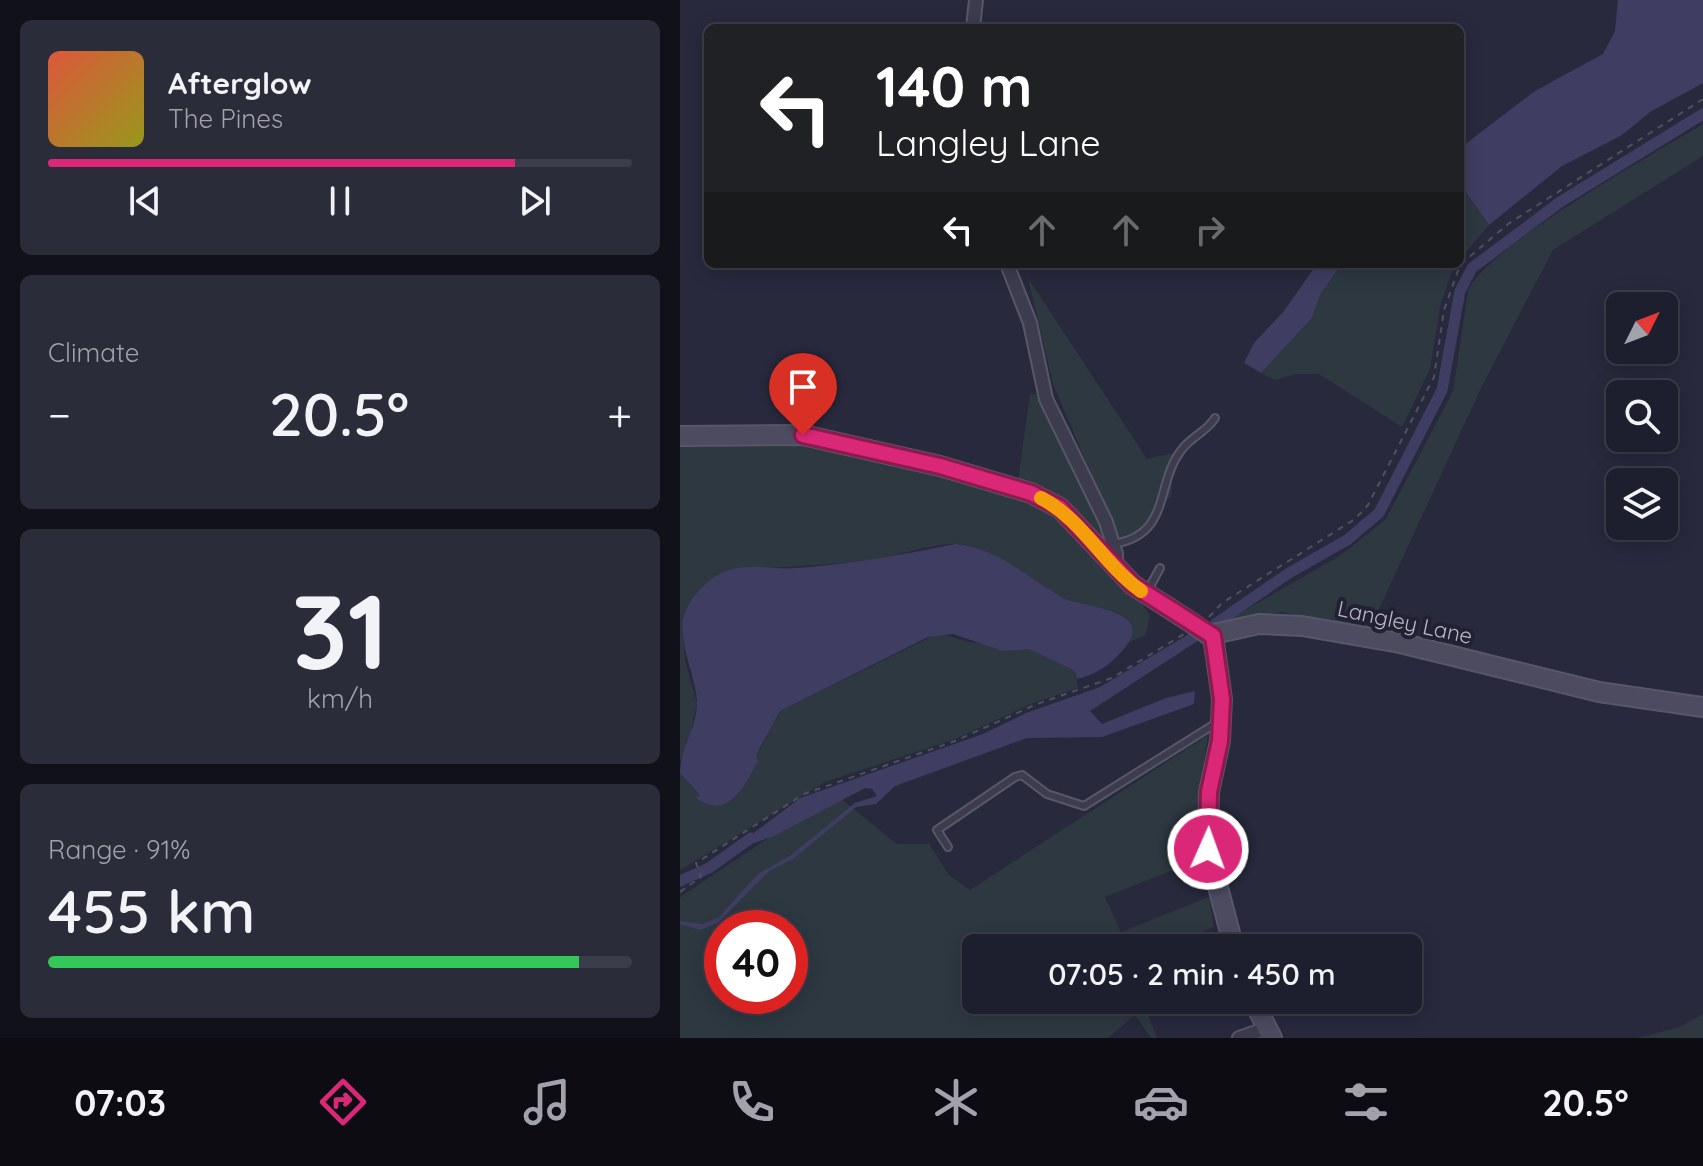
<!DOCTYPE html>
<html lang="en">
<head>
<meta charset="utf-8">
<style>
  body { margin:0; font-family:Quicksand,sans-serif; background:#2b2c3a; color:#f1f3f6; height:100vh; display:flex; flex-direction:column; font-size:30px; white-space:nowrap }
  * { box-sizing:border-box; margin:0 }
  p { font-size:26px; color:#a1a2aa }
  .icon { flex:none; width:44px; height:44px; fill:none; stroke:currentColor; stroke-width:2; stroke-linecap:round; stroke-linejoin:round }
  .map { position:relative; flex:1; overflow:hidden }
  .side { display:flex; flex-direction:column; gap:20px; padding:20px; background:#101119; width:680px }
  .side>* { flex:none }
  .guide { position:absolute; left:24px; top:24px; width:760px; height:244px; border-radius:12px; box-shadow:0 4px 20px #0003,0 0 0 2px #3c3d4a; background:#202124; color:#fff; overflow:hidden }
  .needle { width:52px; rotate:48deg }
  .tools { position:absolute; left:926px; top:292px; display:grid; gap:16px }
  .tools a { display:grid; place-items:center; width:72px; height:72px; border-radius:12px; background:#1e1f2e; box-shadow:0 4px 20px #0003,0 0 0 2px #3c3d4a; font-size:40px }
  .speed { position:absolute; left:24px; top:910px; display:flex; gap:16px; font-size:40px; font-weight:700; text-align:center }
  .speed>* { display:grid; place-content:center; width:104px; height:104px; border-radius:50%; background:#1e1f2e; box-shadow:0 4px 20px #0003,0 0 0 2px #3c3d4a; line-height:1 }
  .speed .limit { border:12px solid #d22; background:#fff; color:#111 }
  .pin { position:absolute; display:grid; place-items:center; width:68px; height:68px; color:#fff; margin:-82px -34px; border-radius:50% 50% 50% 0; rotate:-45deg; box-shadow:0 0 8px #0007 }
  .pin .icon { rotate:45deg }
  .me { position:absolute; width:88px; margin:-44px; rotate:2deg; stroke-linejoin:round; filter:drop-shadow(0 0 6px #0008) }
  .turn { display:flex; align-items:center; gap:28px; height:168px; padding:0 40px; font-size:36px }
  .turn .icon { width:104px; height:104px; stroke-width:2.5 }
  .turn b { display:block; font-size:56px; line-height:68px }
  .lanes { display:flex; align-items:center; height:76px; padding:0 40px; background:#0003; justify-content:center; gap:40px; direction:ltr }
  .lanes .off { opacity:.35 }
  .big { font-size:60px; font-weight:600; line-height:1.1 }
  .side .tile { flex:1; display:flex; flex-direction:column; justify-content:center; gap:12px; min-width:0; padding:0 28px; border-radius:12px; background:#2b2c3a }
  .side .dial { align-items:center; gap:0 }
  .dial b { font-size:104px; line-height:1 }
  .song { display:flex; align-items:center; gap:24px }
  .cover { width:96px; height:96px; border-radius:12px; background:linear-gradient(135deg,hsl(10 70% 55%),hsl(60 70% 35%)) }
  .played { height:8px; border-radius:4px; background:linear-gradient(90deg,#db2777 80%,#3c3d4a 80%) }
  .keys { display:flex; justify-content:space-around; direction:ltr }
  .heat { display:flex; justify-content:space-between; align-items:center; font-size:44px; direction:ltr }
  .charge { height:12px; border-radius:6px; background:linear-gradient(90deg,#34c759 91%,#3c3d4a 0) }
  .trip { position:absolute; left:282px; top:934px; width:460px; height:80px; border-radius:12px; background:#1e1f2e; box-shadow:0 4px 20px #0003,0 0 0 2px #3c3d4a; font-weight:600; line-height:80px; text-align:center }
  .dock { display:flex; height:128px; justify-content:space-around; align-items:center; background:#0c0c12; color:#a1a2aa }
  .dock .icon { width:56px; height:56px }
  .dock .selected { color:#db2777 }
  .dock b { font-size:36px; color:#f1f3f6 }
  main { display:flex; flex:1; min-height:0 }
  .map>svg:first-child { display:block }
</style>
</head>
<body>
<main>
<section class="side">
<div class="tile">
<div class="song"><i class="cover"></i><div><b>Afterglow</b><p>The Pines</p></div></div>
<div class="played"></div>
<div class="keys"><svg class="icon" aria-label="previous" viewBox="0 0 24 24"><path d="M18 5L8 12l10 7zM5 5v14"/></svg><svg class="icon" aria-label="pause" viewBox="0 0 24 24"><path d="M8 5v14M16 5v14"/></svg><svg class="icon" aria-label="next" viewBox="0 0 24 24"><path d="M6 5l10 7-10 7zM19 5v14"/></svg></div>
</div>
<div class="tile"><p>Climate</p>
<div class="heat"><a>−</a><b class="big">20.5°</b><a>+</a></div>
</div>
<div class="tile dial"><b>31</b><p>km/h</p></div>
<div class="tile"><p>Range · 91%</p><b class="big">455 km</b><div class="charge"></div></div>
</section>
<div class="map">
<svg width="1023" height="1038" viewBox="0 0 1023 1038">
  <rect width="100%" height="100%" fill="#28293d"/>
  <g fill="#2d3841" fill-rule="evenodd">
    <path d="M1023,124V156L873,250L801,388L688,633L602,612L545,622L661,555L706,519L773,391L788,291C803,249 977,152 1023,124Z"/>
    <path d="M784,190L809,225L780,259V193Z"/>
    <path d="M662,264H775L761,302L750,369L722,427L639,374H616L594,380L581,373L632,318L641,293Z"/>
    <path d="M348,278L467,459L494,453L491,496L460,529L439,539L373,384Z"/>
    <path d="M350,394L357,395L423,532L424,547L338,480Z"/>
    <path d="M123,443C193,457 324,475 380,516C396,527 407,548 420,561C438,579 457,595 470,615L466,635L449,642C461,603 411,611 389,601C353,587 326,553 287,545C263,539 217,557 191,560C144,566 97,567 50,570L3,621L5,661L17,703L8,746L0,761V446Z"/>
    <path d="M259,633L289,642L350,649L395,671L398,688L351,704L273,740L145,782L0,870V773L20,795L17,798L78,761L76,756L100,711Z"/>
    <path d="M528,735L519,798L521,859L425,897L441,932L529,897L534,927L479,948H296V1000H463L477,1038H471L455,1015L428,1038H0V897L114,821L160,798L217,844H249L269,875L290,890ZM42,928H110V996H42Z"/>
    <path d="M1023,1014V1038H957L1000,1027Z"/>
  </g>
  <g fill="#3f3e62">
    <path d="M938,0H1023V83L970,112L942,135L882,166L809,225L785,191L780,193V148L855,91L923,54L935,31Z"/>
    <path d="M637,264H662L641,293L632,318L581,373L564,363L574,343L604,311Z"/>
    <path d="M275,544C316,546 349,579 383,598C402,608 481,608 442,651C429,666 416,674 397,679L395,671L349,649L323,651L273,634L248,637L100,711L76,755L78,761C64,787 48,821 16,798L20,795L0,773C0,749 17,728 17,703C17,679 0,650 3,620C8,599 26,579 46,571C67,563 96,570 118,568C171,564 223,555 275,544Z"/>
    <path d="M559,614L410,711L422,724L486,698L515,691L514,704L422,737L347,738L215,786L196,804L176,807L113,859L89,871L38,923L20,930L0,924V921L23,924L39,917L78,874L111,855L175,803L197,796L192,789L185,788L94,836L60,848L59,844L120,798L303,734L346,713L420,687L534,619Z"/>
  </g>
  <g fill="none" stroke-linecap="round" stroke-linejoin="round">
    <g stroke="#3f3e62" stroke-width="11">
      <path d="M535,624L609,573L667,540L699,513L762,390L780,291L792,268L880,202L1023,114"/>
      <path d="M0,881L29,868L71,838"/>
    </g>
    <defs>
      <g id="lane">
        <path d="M433,544C493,535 474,482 503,448C513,436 527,431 535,418"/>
        <path d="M468,590L480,568"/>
        <path d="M268,847L257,830L335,777L342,775L367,794L404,806L538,722"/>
      </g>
      <g id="street">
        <path d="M293,28L296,0"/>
        <path d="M327,264L350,323L366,399L426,522L436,554V568"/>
        <path d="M559,1038L585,1029"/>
      </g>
      <g id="secondary">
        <path d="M0,436L123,435L260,466L351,493L380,508L453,585L512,623"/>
        <path d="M529,635L579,624L622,626L720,643L919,692L1023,707"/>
        <path d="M533,636L542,699L540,741L529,792L528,849L554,948"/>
        <path d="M573,1000L592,1038"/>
      </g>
    </defs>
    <use href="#lane" stroke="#575768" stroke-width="10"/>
    <use href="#street" stroke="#575768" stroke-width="16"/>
    <use href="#secondary" stroke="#575768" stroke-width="22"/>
    <g stroke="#4a535d" stroke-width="2" stroke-dasharray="6 6" stroke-linecap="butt">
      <path d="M529,617L542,603L675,519L688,505L754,377L764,310L780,265L828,224L1023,99"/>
      <path d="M0,892L21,877L16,863L124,794L275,741L357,704L432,678L504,634"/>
    </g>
    <use href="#lane" stroke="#3c3c4e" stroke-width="6"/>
    <use href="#street" stroke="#3c3c4e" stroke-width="12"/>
    <use href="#secondary" stroke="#4c4b60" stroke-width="18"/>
    <defs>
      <path id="secondary-bridge" d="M512,623L529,635"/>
    </defs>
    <use href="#secondary-bridge" stroke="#575768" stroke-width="22" stroke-linecap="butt"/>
    <use href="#secondary-bridge" stroke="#4c4b60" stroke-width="18"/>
  </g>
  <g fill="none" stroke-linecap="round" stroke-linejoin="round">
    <defs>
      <path id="route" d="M123,435L260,466L351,493L380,508L453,585L533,636L542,699L540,741L529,792L528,849"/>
    </defs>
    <use href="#route" stroke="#8e194d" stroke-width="20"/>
    <use href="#route" stroke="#db2777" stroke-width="14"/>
    <path stroke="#f59e0b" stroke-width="14" d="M361,498C403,520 423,564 461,591"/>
  </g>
  <g text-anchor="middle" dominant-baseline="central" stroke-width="8" stroke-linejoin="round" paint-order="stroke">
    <g font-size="22" fill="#b9b8c8" stroke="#212133">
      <text transform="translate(725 622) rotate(12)">Langley Lane</text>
    </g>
  </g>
</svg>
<div class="tools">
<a><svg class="needle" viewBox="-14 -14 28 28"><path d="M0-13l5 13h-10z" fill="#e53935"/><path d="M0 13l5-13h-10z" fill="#a1a2aa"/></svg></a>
<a><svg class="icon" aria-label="search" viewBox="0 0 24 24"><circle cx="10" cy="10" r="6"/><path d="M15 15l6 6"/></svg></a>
<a><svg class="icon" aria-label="layers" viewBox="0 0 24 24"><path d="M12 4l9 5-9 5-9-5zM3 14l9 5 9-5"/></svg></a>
</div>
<div class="speed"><div class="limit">40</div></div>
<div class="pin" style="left:123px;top:435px;background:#d93025"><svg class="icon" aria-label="arrive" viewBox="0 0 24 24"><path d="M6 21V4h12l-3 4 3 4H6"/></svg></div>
<svg class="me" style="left:528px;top:849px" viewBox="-20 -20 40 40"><circle r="17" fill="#db2777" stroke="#fff" stroke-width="3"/><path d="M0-11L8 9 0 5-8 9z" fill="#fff"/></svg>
<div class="trip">07:05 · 2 min · 450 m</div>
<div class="guide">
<div class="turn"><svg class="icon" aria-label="left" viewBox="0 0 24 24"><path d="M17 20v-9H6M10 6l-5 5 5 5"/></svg><div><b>140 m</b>Langley Lane</div></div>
<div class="lanes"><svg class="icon" aria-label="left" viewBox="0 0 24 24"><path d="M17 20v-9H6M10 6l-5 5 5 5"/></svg><svg class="icon off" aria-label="ahead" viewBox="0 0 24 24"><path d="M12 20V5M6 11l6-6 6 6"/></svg><svg class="icon off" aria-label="ahead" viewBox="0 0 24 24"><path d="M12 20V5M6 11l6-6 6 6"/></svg><svg class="icon off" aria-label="right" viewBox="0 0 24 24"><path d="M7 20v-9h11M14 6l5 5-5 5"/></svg></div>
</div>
</div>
</main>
<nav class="dock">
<b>07:03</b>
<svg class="icon selected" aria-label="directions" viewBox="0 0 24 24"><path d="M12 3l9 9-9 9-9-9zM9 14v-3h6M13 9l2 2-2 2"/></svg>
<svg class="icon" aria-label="music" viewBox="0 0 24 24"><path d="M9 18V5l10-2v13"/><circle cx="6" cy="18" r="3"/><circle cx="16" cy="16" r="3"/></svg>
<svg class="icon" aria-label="phone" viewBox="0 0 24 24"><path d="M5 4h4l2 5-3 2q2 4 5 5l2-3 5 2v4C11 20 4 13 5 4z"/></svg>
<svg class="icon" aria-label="climate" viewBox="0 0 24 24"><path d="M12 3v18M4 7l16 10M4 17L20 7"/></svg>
<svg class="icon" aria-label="car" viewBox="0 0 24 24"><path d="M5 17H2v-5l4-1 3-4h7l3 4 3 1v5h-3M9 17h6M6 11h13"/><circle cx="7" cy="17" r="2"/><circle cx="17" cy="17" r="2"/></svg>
<svg class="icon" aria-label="filters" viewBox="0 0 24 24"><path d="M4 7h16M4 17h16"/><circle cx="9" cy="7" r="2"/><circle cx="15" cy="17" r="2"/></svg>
<b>20.5°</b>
</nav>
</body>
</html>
